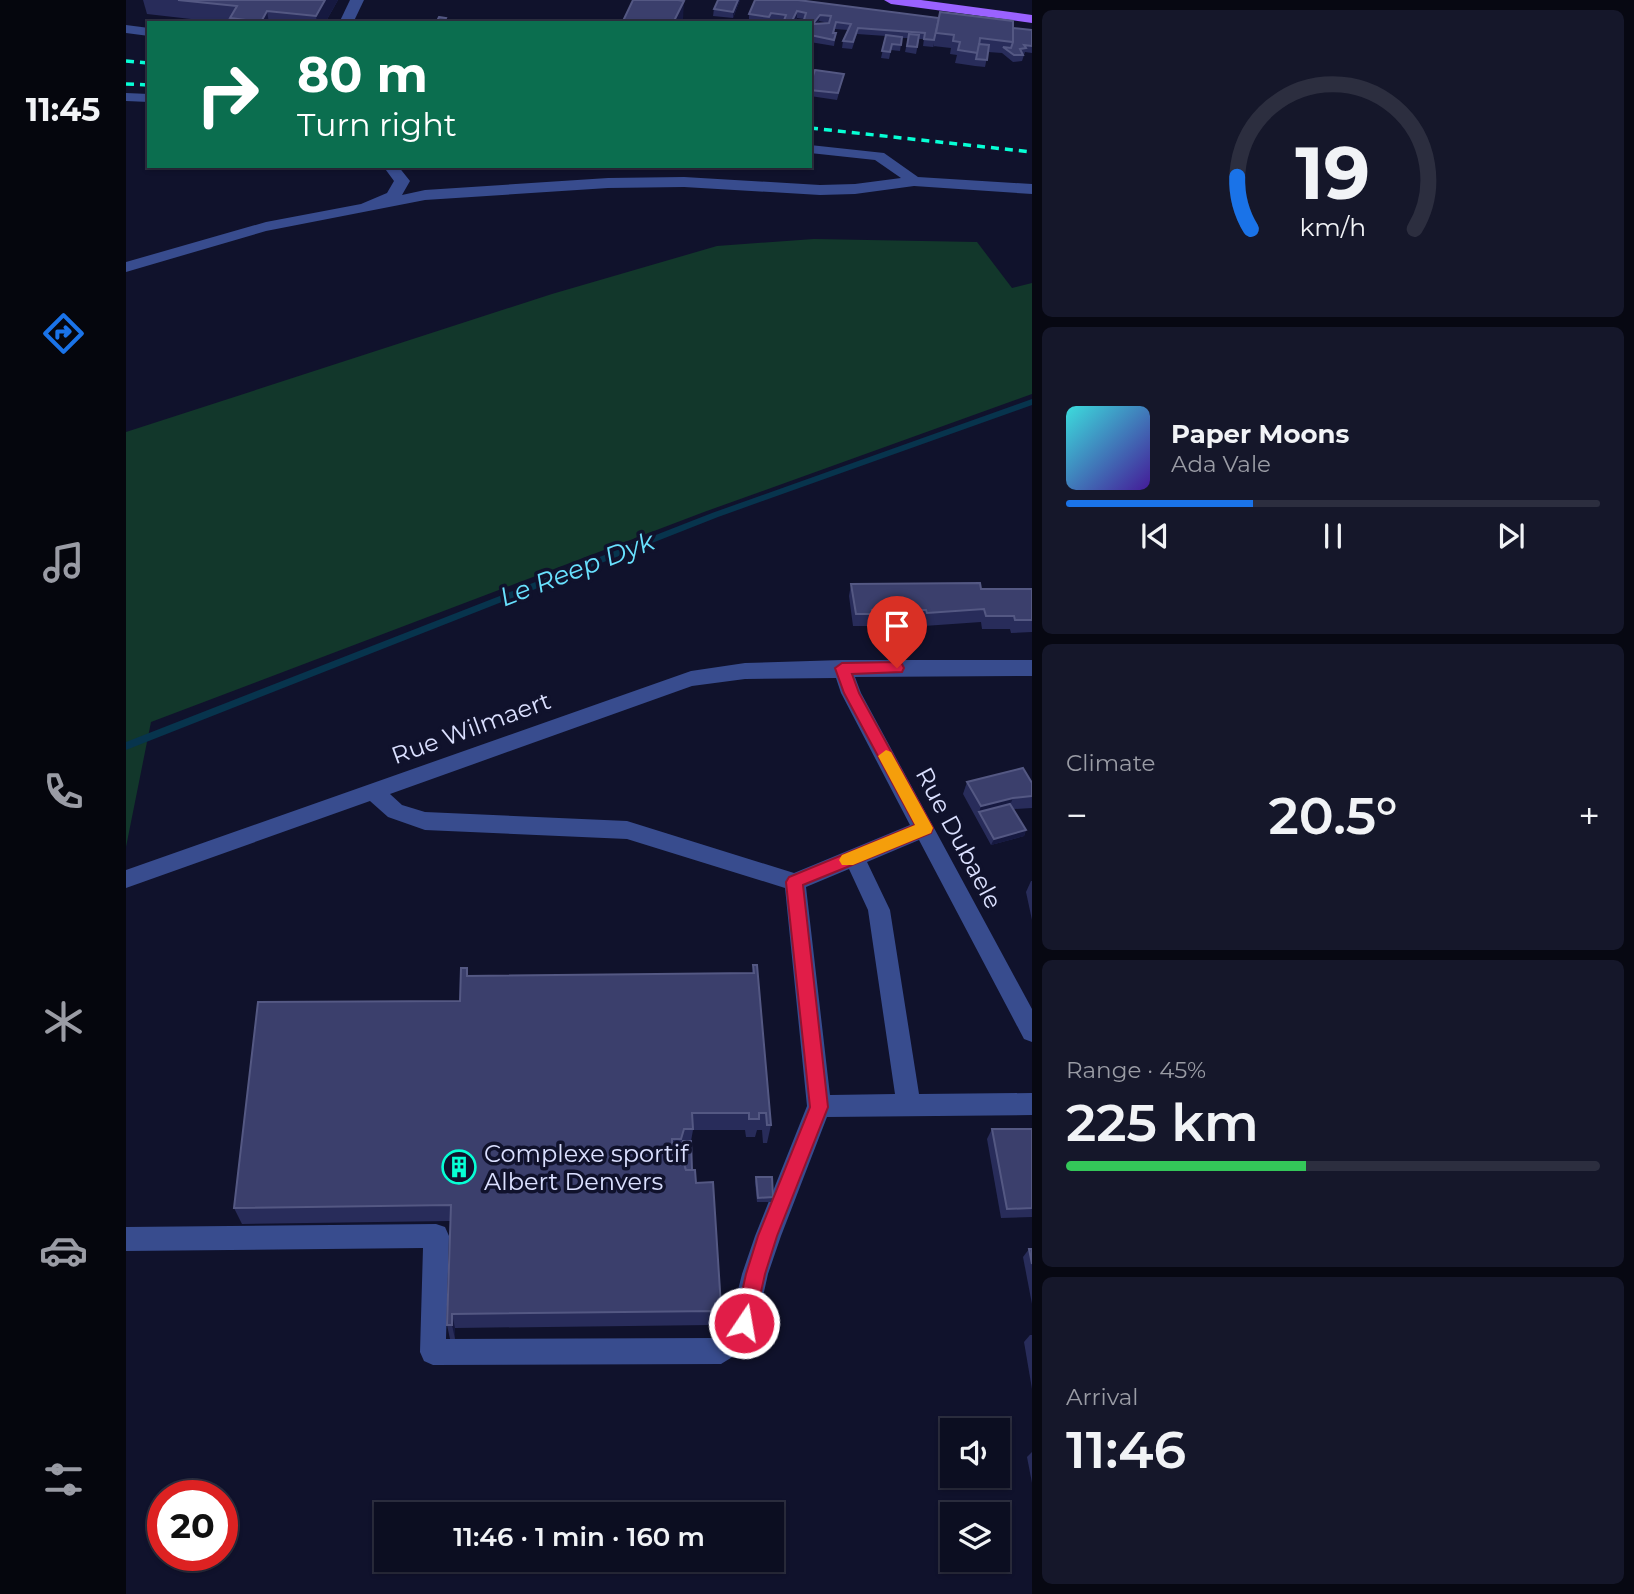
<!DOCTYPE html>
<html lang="en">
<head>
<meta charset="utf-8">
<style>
  body { margin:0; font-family:Montserrat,sans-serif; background:#15172a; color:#f1f3f6; height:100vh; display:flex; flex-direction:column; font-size:26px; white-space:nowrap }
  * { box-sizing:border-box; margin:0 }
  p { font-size:23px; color:#9a9ca5 }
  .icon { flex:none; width:38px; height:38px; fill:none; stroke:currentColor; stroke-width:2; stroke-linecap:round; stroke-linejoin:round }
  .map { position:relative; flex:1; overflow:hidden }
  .sheet { display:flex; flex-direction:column; gap:10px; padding:10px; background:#070812; width:602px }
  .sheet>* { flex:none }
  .banner { position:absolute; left:21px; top:21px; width:665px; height:147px; border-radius:0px; box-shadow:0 2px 5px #0004,0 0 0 2px #2c2e3f; background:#0b6e4f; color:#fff; overflow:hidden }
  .tools { position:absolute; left:814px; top:1418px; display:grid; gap:14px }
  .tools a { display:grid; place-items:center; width:70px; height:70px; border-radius:0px; background:#0c0e21; box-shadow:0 2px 5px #0004,0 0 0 2px #2c2e3f; font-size:35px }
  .speed { position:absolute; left:21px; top:1480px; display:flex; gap:14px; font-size:35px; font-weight:700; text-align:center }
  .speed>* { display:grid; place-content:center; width:91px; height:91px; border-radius:50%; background:#0c0e21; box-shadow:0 2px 5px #0004,0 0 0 2px #2c2e3f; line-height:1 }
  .speed .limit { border:10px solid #d22; background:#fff; color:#111 }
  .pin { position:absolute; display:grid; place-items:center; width:60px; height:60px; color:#fff; margin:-72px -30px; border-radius:50% 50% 50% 0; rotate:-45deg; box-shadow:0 0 7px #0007 }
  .pin .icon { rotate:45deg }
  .me { position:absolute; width:77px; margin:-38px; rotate:12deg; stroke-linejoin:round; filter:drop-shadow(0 0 5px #0008) }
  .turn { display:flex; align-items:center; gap:24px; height:147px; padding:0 35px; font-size:32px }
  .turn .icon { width:91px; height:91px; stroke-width:2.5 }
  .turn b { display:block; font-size:49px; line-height:60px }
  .big { font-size:52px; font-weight:600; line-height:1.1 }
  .sheet .widget { flex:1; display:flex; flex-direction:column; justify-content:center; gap:10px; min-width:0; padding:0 24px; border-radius:10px; background:#15172a }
  .sheet .dial { align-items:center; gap:0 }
  .dial svg { height:182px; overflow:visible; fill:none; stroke:#2c2e3f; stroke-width:7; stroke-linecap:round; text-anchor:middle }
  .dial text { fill:#f1f3f6; stroke:none }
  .song { display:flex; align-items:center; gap:21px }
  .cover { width:84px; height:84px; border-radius:10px; background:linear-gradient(135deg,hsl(180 70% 55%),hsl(260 70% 35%)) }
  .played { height:7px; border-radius:4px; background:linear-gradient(90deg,#1a73e8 35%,#2c2e3f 35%) }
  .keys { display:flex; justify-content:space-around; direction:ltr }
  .heat { display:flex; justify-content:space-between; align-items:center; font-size:38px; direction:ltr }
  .charge { height:10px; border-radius:5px; background:linear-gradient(90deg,#34c759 45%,#2c2e3f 0) }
  .trip { position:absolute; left:248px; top:1502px; width:410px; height:70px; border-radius:0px; background:#0c0e21; box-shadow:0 2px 5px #0004,0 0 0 2px #2c2e3f; font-weight:600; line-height:70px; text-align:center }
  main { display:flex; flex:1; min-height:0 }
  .tabs { display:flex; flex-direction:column; width:126px; justify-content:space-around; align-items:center; background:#05060d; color:#9a9ca5 }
  .tabs .icon { width:49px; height:49px }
  .tabs .current { color:#1a73e8 }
  .tabs b { font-size:32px; color:#f1f3f6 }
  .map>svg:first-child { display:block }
</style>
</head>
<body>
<main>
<nav class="tabs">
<b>11:45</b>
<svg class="icon current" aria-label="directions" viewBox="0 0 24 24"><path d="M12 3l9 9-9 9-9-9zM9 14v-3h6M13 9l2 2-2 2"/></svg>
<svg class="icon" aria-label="music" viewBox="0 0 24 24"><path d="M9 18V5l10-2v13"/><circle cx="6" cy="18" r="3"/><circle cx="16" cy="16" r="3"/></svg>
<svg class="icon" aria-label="phone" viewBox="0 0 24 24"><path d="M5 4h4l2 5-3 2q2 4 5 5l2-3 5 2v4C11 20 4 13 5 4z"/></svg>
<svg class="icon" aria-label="climate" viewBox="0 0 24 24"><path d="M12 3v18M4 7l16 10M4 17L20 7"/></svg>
<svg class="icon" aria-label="car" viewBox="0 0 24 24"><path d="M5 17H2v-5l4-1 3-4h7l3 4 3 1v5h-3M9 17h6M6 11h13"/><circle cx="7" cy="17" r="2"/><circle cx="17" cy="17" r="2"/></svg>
<svg class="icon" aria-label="filters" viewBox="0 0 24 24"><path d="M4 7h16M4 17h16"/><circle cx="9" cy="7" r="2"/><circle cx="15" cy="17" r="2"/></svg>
</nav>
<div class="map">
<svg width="906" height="1594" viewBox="0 0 906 1594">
  <rect width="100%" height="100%" fill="#10122c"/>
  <path fill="#12372b" d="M688,239L851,242L886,288L906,283V394L578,512L25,722L0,847V432L426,294L591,246Z"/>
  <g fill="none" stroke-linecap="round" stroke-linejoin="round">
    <path fill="#07344d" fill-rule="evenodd" d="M906,399V405L592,517L0,750V742L586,513Z"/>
    <g fill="#384c8e" fill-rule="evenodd">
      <path d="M224,0H238L227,23H213Z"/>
      <path d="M0,25L23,28V36L0,33Z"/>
      <path d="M0,93L23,94V102L0,101Z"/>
      <path d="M684,145L758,153L792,177L906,184V194L788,186L729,194L694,195L558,187L482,188L299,200L140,231L0,272V262L140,222L235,204L261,193L268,181L257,166H272L284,181L276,195L299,190L482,178L558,177L694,185L729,184L775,178L749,160L684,153Z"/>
      <path d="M716,660H906V676L729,677L735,693L906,1009V1042L898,1039L793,840L741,862L764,910L793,1094L906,1093V1115L701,1117L655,1236L642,1274L631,1323L621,1348L595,1364L307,1365L298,1361L294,1352L297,1248L0,1251V1227L310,1224L319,1227L323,1236L320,1339L591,1338L602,1330L616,1274L629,1236L681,1106L659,888L501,839L299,830L262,817L244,801L0,888V870L565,671L619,663ZM710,678L715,693L784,825L668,873L501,821L299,812L276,805L264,794L566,686L619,679ZM723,869L742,910L769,1094L704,1095L680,887Z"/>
    </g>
    <path fill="#9a62ff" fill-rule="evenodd" d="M758,0H795L906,15V23L765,4Z"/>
    <g stroke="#07ffd5" stroke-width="3.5" stroke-dasharray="8 6" stroke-linecap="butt">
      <path d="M0,61L23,63"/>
      <path d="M0,84L23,85"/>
      <path d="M684,128L906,152"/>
    </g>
  </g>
  <g fill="#282c5a" fill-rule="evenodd">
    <path d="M17,0H212L199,23H100L21,14Z"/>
    <path d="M592,0H614L607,18L587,16L588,9Z"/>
    <path d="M629,0L906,30V53L899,52L896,61L887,62L876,53L862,52L859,67L849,66L829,63L831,55L824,54L825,48L807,46L808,43L807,47L797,46L798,39H793L790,54L779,52L782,38H776L774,51L765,50L763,59L755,58L760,36L731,34L726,49L716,48L717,41L722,30L709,29L708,33H710L708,46L684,42V23L678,19L671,18L668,23H657L658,22L644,20L643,23L623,21V14ZM693,21L703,23L691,24Z"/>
    <path d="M718,74L711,100L684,96V85Z"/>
    <path d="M725,584L855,589H906V632L885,633L884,629H856L855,622L798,626L797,622L745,623L744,626H727L723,596Z"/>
    <path d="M841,782L906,783V808L888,809L900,830L898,836L865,845L837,794Z"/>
    <path d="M905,881H906V920L900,892Z"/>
    <path d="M627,965L645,1125L641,1143H637L636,1130H631L629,1137H620L619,1130H567L565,1141L566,1170L596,1322L593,1336H586L585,1325L329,1328V1339H324L321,1325L324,1221L116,1224L108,1208L334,1001L342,976L626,973Z"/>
    <path d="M866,1129H906V1217L875,1218L861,1139Z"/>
    <path d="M630,1177L647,1197L646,1202H631L629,1182Z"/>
    <path d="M903,1249H906V1304L897,1257Z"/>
    <path d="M904,1335H906V1389L898,1342Z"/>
    <path d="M906,1452V1483L901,1457Z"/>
  </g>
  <g fill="#161940">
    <path d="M199,0H212L199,23H191L190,16Z"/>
    <path d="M612,0H614L607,18V12Z"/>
    <path d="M558,1L557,19L555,23H547Z"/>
    <path d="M141,11L143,23H135V22Z"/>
    <path d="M671,11V18L668,23H665Z"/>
    <path d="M694,15L693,21L686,31L687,24Z"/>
    <path d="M887,798L882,810L853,812L855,806Z"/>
    <path d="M900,830L898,836L865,845L868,839Z"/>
    <path d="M326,1314L329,1328V1339L326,1325Z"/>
  </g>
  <g fill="#3b3f6c" stroke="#545883" stroke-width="2" fill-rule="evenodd">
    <path d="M52,0H199L190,16L141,11L135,22L104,18L111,6Z"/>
    <path d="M507,0H552L558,1L547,23H496Z"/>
    <path d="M592,0H612L607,12L588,9Z"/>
    <path d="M629,0H672L813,18L808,40L798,39L799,33L732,28L727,42L717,41L725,24L710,22L707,33H710L708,40L684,35V23H677L680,13L671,11L665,23H657L660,15L645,13L643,17L623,14ZM694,15L705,16L703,23L687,24Z"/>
    <path d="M814,12L887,21V42L854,38L852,53L832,50L834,42L827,41L828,35L810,33Z"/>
    <path d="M313,17L320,18L318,22L323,23H298L300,20L311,21Z"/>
    <path d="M887,28L906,30V46L898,45L900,48L894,49L897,55H888L877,47L885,48L887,42Z"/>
    <path d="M783,34L793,35L791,47L781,46Z"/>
    <path d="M760,35L776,37L775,45L766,44L764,52L756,51Z"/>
    <path d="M853,44L863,45L861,60L850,59Z"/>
    <path d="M689,70L718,74L712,93L684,90V85Z"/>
    <path d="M854,583L855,589H906V620H889L888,616H860L858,609L801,613L800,610H746L747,614H730L725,584Z"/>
    <path d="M897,768L906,783V796L887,798L855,806L841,782Z"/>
    <path d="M884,804L900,830L868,839L853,812Z"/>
    <path d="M627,965H631L645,1125H641L640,1113H633V1119H623V1113H566L567,1129H558L555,1139H546V1160H557L560,1170H569L570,1183L587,1182L596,1322H589V1311L326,1314V1325H321L325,1205L108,1208L132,1002L334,1001L335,968H341V976L628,973Z"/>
    <path d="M866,1129H906V1208L881,1209Z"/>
    <path d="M557,1141H565L566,1170H560L557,1160H546V1151H554Z"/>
    <path d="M630,1177H646L647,1197L632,1198Z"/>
    <path d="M903,1249H906V1264Z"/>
  </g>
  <path fill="#e11d48" stroke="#92132f" stroke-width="2" d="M771,662L776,664L778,668L776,672L726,674L733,693L807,828L805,833L677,885L702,1107L651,1236L639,1274L628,1323L625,1330L618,1333L611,1330L609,1323L620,1274L632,1236L684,1107L660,882L663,877L789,825L718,693L709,668L716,663Z"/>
  <path fill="#f59e0b" d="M760,750L765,752L807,828L805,833L727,865H716L713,860L716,855L789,825L752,756Z"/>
  <defs>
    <symbol id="building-ring" viewBox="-11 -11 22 22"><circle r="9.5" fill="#10122c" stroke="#07ffd5" stroke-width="1.5"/><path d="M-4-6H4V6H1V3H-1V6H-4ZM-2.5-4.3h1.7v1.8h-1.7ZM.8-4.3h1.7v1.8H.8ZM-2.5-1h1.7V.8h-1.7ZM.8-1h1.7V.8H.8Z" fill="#07ffd5"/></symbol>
  </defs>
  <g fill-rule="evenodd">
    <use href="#building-ring" x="314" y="1148" width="38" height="38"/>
  </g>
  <g text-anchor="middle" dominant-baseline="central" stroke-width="7" stroke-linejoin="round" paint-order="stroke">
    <g font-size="24" fill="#dbe0ff" stroke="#10122c">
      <text transform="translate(345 728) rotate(-20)">Rue Wilmaert</text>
      <text transform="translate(833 838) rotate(62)">Rue Dubaele</text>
    </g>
    <g font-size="24" fill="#dbe0ff" stroke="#10122c" text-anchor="start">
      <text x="358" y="1153">Complexe sportif<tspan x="358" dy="28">Albert Denvers</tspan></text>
    </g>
    <g font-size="26" font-style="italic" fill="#69e2ff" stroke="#10122c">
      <text transform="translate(451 569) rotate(-21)">Le Reep Dyk</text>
    </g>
  </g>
</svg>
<div class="tools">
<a><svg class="icon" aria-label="sound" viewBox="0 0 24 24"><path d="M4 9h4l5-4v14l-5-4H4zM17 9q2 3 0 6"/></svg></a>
<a><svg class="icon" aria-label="layers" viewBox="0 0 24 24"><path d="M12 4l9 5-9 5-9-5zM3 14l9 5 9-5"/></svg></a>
</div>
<div class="speed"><div class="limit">20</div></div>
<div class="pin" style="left:771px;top:668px;background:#d93025"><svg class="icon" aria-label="arrive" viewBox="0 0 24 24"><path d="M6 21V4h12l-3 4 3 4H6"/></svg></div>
<svg class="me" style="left:618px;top:1323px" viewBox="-20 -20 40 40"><circle r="17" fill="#e11d48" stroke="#fff" stroke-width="3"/><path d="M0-11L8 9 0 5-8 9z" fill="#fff"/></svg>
<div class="trip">11:46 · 1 min · 160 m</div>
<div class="banner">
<div class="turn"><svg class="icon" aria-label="right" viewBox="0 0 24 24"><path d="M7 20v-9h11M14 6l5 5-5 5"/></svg><div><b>80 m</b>Turn right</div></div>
</div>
</div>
<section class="sheet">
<div class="widget dial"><svg viewBox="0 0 100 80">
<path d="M14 69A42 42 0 1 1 86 69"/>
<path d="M14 69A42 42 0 0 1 8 46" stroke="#1a73e8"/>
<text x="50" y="56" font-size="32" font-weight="700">19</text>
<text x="50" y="72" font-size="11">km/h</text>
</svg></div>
<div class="widget">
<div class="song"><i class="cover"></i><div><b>Paper Moons</b><p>Ada Vale</p></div></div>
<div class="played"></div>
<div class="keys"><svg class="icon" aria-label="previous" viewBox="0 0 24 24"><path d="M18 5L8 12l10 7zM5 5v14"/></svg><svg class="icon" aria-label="pause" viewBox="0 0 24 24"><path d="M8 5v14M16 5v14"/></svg><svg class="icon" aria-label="next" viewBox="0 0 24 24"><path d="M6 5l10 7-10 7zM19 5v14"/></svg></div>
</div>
<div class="widget"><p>Climate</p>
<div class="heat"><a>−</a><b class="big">20.5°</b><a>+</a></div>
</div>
<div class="widget"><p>Range · 45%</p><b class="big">225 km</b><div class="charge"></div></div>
<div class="widget"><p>Arrival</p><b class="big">11:46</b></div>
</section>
</main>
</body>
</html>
